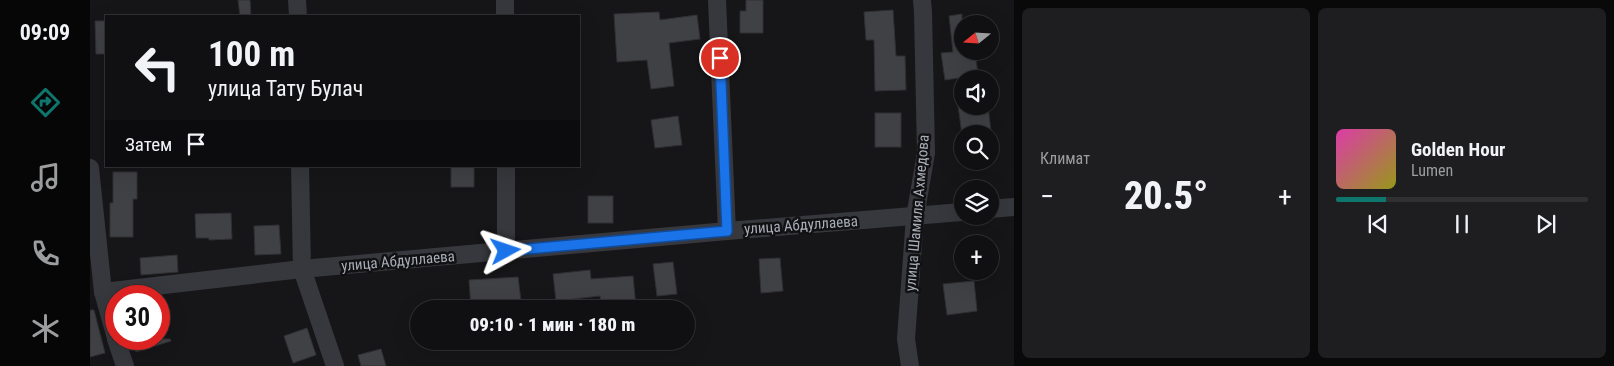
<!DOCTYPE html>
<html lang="ru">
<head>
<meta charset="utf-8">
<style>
  body { margin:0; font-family:"Roboto Condensed",sans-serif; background:#1e1e20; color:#f1f3f6; height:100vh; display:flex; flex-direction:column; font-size:19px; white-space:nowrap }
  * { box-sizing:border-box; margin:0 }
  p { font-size:16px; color:#9c9d9f }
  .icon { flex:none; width:28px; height:28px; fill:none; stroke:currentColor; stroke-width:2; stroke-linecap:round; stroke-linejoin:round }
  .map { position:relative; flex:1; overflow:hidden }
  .details { display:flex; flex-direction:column; gap:8px; padding:8px; background:#09090a; width:600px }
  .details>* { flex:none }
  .guide { position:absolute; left:15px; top:15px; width:475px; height:152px; border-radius:0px; box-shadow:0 5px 20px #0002,0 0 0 1px #303032; background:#101012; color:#f1f3f6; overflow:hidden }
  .needle { width:32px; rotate:252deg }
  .buttons { position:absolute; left:864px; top:15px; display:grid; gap:10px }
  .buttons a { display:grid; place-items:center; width:45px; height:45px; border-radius:50%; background:#101012; box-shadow:0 5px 20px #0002,0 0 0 1px #303032; font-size:25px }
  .speed { position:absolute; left:15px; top:285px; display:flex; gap:10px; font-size:25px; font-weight:700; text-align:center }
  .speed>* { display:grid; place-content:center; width:65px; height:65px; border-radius:50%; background:#101012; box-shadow:0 5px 20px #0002,0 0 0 1px #303032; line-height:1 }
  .speed .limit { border:8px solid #d22; background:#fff; color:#111 }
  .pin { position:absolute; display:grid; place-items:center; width:42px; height:42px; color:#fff; margin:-21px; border:2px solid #fff; border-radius:50%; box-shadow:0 1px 5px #0007 }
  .me { position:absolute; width:55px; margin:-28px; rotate:85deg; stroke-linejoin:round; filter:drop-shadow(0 0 4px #0008) }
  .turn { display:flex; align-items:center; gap:18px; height:105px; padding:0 20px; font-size:22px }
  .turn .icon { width:65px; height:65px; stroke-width:2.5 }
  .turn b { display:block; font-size:35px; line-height:42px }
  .then { display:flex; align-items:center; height:48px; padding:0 20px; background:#0003; gap:10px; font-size:19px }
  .big { font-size:38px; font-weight:800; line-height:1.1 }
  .details .widget { flex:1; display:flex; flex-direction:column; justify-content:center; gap:8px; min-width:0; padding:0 18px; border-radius:8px; background:#1e1e20 }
  .song { display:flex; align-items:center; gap:15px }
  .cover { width:60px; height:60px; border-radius:8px; background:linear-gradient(135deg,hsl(320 70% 55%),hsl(60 70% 35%)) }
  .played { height:5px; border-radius:2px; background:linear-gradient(90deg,#0f766e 20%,#303032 20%) }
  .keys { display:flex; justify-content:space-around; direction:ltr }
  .heat { display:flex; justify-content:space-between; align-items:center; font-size:28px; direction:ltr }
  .details .tiles { flex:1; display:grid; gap:8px; grid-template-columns:repeat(2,1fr) }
  .trip { position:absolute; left:320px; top:300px; width:285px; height:50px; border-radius:25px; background:#101012; box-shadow:0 5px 20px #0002,0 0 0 1px #303032; font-weight:800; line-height:50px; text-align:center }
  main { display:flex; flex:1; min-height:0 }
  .menu { display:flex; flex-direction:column; width:90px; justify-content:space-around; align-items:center; background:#060607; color:#9c9d9f }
  .menu .icon { width:35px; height:35px }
  .menu .current { color:#0f766e }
  .menu b { font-size:22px; color:#f1f3f6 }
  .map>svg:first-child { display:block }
</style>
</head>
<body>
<main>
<nav class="menu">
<b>09:09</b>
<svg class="icon current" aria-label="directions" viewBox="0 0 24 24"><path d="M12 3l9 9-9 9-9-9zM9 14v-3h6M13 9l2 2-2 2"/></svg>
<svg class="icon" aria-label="music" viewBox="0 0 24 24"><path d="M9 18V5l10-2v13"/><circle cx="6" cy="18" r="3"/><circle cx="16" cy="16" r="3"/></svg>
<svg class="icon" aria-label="phone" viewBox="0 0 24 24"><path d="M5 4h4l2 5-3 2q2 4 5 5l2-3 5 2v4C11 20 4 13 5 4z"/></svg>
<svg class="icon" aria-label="climate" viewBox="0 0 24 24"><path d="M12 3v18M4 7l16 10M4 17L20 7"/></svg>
</nav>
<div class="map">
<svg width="924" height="366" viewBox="0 0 924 366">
  <rect width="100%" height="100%" fill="#161618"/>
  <g fill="#404145" stroke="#303034">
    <path d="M148,0H160L161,16H150Z"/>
    <path d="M656,0H673V33H650V11H656Z"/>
    <path d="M803,10L806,56H815L816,90L785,91L784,40H776L774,12Z"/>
    <path d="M569,12L570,20L607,15L610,39L579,43L584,86L561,89L557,60L527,62L524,14Z"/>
    <path d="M872,14V51H885L888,75L855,80L851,53L863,52L859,16Z"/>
    <path d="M5,21H16V54H6Z"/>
    <path d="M868,106H898L901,132L872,134Z"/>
    <rect x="785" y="113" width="26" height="34"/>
    <path d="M588,116L592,145L565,148L561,120Z"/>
    <rect x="361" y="166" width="23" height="21"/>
    <path d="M23,172H47V199H43V237H20V203H23Z"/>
    <rect x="498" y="196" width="25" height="27"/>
    <path d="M141,213L142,239L119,240V238H106L105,214Z"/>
    <path d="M189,225L191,254L165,255L164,226Z"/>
    <path d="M87,255L88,272L51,275L50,258Z"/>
    <path d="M690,258L693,291L671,293L669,259Z"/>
    <path d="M583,262L587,294L567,296L563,264Z"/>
    <path d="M500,270L501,279L543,276L546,307L511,309L510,296L466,301L463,274Z"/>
    <path d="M428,277L432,309H408V306L381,308L379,280Z"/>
    <path d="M884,281L887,311L857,315L853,284Z"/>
    <path d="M0,310H4L15,353L0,357Z"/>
    <path d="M217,328L226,355L203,363L194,336Z"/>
    <path d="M42,339H80L81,341L46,352Z"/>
    <path d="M291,349L296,366H271L268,355Z"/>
  </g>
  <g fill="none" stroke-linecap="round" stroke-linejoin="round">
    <g stroke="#37383d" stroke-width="18">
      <path d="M207,0L208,16"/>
      <path d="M415,0V16"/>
      <path d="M627,0L637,231"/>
      <path d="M210,166L212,269L245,366"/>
      <path d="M416,166V251"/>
      <path d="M0,168L13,292L26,338"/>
      <path d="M900,209L924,207"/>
      <path d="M13,292L212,269L637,231L872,212"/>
      <path d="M26,339L35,366"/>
      <path d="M820,366L816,339L825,217L836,153L833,12L832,0"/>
    </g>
  </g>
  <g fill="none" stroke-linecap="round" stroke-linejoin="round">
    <defs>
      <path id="route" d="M416,251L637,231L630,58"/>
    </defs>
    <use href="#route" stroke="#114b97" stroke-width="12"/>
    <use href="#route" stroke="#1a73e8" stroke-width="9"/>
  </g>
  <g text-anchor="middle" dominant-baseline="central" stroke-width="5" stroke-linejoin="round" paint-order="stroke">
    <g font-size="15" fill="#a8adb8" stroke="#111113">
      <text transform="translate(827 213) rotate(-85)">улица Шамиля Ахмедова</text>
      <text transform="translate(711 225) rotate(-4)">улица Абдуллаева</text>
      <text transform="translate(308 261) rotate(-5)">улица Абдуллаева</text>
    </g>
  </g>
</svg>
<div class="buttons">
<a><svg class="needle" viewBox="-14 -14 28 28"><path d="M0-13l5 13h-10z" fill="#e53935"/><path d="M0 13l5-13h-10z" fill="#9c9d9f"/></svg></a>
<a><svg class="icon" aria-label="sound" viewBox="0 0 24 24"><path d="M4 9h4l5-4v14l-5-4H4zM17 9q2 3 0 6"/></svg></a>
<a><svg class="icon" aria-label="search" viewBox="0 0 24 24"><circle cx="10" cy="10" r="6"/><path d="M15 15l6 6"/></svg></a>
<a><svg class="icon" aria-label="layers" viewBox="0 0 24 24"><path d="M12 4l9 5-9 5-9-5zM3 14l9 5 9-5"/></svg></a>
<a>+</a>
</div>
<div class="speed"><div class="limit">30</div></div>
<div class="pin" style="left:630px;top:58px;background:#d93025"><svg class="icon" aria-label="arrive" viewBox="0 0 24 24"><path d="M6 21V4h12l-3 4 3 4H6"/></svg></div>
<svg class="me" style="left:416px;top:251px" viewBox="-20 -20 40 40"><path d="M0-17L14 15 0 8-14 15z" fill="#1a73e8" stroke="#fff" stroke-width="4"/></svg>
<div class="trip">09:10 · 1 мин · 180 m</div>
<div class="guide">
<div class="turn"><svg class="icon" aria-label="left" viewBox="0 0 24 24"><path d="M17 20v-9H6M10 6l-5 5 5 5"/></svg><div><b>100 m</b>улица Тату Булач</div></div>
<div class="then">Затем<svg class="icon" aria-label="arrive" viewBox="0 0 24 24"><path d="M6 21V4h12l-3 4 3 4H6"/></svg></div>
</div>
</div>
<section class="details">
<div class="tiles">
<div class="widget"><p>Климат</p>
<div class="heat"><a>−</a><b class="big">20.5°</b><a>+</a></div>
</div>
<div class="widget">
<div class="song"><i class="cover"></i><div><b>Golden Hour</b><p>Lumen</p></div></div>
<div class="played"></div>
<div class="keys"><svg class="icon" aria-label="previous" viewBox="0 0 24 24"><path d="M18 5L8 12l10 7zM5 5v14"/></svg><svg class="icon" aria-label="pause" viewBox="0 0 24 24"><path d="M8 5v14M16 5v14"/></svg><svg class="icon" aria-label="next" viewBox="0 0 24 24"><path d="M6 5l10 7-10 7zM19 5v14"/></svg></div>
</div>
</div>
</section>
</main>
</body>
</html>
